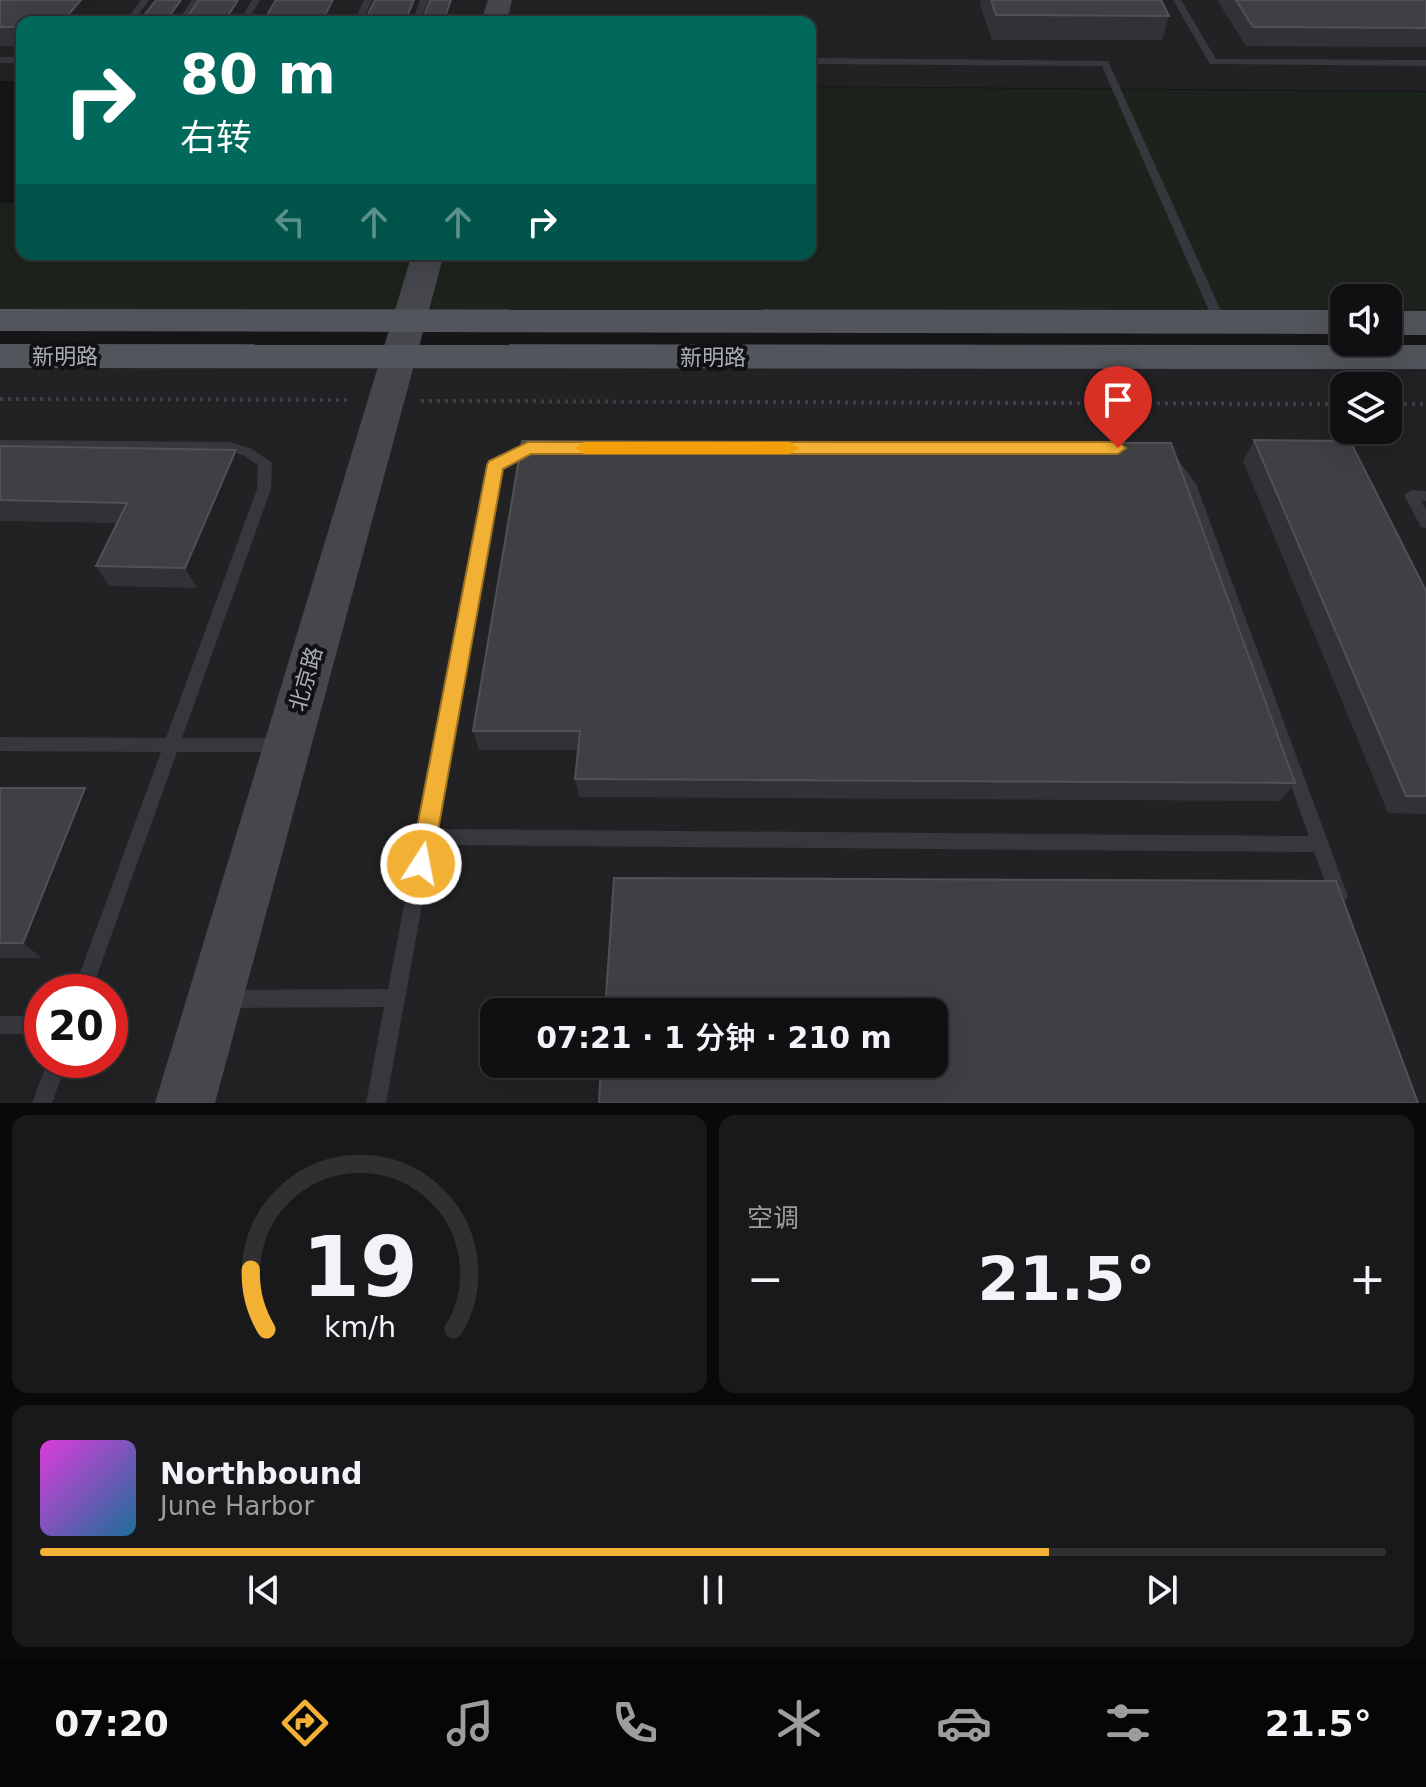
<!DOCTYPE html>
<html lang="zh">
<head>
<meta charset="utf-8">
<style>
  body { margin:0; font-family:"DejaVu Sans","Noto Sans SC",sans-serif; background:#19191b; color:#f1f3f6; height:100vh; display:flex; flex-direction:column; font-size:30px; white-space:nowrap }
  * { box-sizing:border-box; margin:0 }
  p { font-size:26px; color:#9c9d9f }
  .icon { flex:none; width:44px; height:44px; fill:none; stroke:currentColor; stroke-width:2; stroke-linecap:round; stroke-linejoin:round }
  .map { position:relative; height:1103px; overflow:hidden }
  .panel { display:flex; flex-direction:column; gap:12px; padding:12px; background:#09090a; flex:1 }
  .panel>* { flex:none }
  .banner { position:absolute; left:16px; top:16px; width:800px; height:244px; border-radius:16px; box-shadow:0 8px 32px #0002,0 0 0 2px #303032; background:#00695c; color:#fff; overflow:hidden }
  .controls { position:absolute; left:1330px; top:284px; display:grid; gap:16px }
  .controls a { display:grid; place-items:center; width:72px; height:72px; border-radius:16px; background:#101012; box-shadow:0 8px 32px #0002,0 0 0 2px #303032; font-size:40px }
  .speed { position:absolute; left:24px; top:974px; display:flex; gap:16px; font-size:40px; font-weight:700; text-align:center }
  .speed>* { display:grid; place-content:center; width:104px; height:104px; border-radius:50%; background:#101012; box-shadow:0 8px 32px #0002,0 0 0 2px #303032; line-height:1 }
  .speed .limit { border:12px solid #d22; background:#fff; color:#111 }
  .pin { position:absolute; display:grid; place-items:center; width:68px; height:68px; color:#fff; margin:-82px -34px; border-radius:50% 50% 50% 0; rotate:-45deg; box-shadow:0 0 8px #0007 }
  .pin .icon { rotate:45deg }
  .me { position:absolute; width:88px; margin:-44px; rotate:11deg; stroke-linejoin:round; filter:drop-shadow(0 0 6px #0008) }
  .turn { display:flex; align-items:center; gap:28px; height:168px; padding:0 32px; font-size:36px }
  .turn .icon { width:104px; height:104px; stroke-width:2.5 }
  .turn b { display:block; font-size:56px; line-height:68px }
  .lanes { display:flex; align-items:center; height:76px; padding:0 32px; background:#0003; justify-content:center; gap:40px; direction:ltr }
  .lanes .off { opacity:.35 }
  .big { font-size:60px; font-weight:600; line-height:1.1 }
  .panel .card { flex:1; display:flex; flex-direction:column; justify-content:center; gap:12px; min-width:0; padding:0 28px; border-radius:16px; background:#19191b }
  .panel .dial { align-items:center; gap:0 }
  .dial svg { height:208px; overflow:visible; fill:none; stroke:#303032; stroke-width:7; stroke-linecap:round; text-anchor:middle }
  .dial text { fill:#f1f3f6; stroke:none }
  .song { display:flex; align-items:center; gap:24px }
  .cover { width:96px; height:96px; border-radius:12px; background:linear-gradient(135deg,hsl(300 70% 55%),hsl(200 70% 35%)) }
  .played { height:8px; border-radius:4px; background:linear-gradient(90deg,#f2b134 75%,#303032 75%) }
  .keys { display:flex; justify-content:space-around; direction:ltr }
  .heat { display:flex; justify-content:space-between; align-items:center; font-size:44px; direction:ltr }
  .panel .tiles { flex:1; display:grid; gap:12px; grid-template-columns:1fr 1fr }
  .card:last-child { grid-column:span 2 }
  .trip { position:absolute; left:480px; top:998px; width:468px; height:80px; border-radius:16px; background:#101012; box-shadow:0 8px 32px #0002,0 0 0 2px #303032; font-weight:600; line-height:80px; text-align:center }
  .menu { display:flex; height:128px; justify-content:space-around; align-items:center; background:#060607; color:#9c9d9f }
  .menu .icon { width:56px; height:56px }
  .menu .active { color:#f2b134 }
  .menu b { font-size:36px; color:#f1f3f6 }
  .map>svg:first-child { display:block }
</style>
</head>
<body>
<div class="map">
<svg width="1426" height="1103" viewBox="0 0 1426 1103">
  <rect width="100%" height="100%" fill="#161618"/>
  <g fill="#222225" fill-rule="evenodd">
    <path d="M0,0H1426V91L810,86V22H22V81H0Z"/>
    <path d="M0,356L1426,360V1103H0ZM1344,386H1388V430H1344ZM42,992H110V1060H42ZM494,1012H934V1064H494Z"/>
  </g>
  <path fill="#1c231d" d="M810,87L1426,92V323H1388V298H1344V323L0,320V203H22V254H810Z"/>
  <g fill="none" stroke-linecap="round" stroke-linejoin="round">
    <g stroke="#3d3f44" stroke-width="4" stroke-dasharray="3 5" stroke-linecap="butt">
      <path d="M0,399L351,400"/>
      <path d="M421,401L1344,404"/>
      <path d="M1388,404H1426"/>
    </g>
    <g fill="#37383d" fill-rule="evenodd">
      <path d="M141,0H149L133,22H125Z"/>
      <path d="M192,0H200L185,22H177Z"/>
      <path d="M252,0H260L247,22H239Z"/>
      <path d="M364,0H372L362,22H354Z"/>
      <path d="M420,0H428L420,22H412Z"/>
      <path d="M1173,0H1181L1216,59L1426,60V66L1210,64Z"/>
      <rect x="0" y="57" width="22" height="6"/>
      <path d="M810,58L1108,61L1226,322L1220,326L1214,322L1102,66L810,64Z"/>
      <path d="M0,440L229,442L252,449L272,463L271,489L182,738H280L286,740L288,745L286,750L280,752H177L91,992H73L161,752L0,751V737L166,738L257,489L258,465L243,455L229,452L0,450Z"/>
      <path d="M528,443H539L545,448L544,451L530,453L501,468L436,829L1309,836L1183,486L1167,464L1174,459L1179,461L1196,484L1348,896L1345,902L1339,905L1333,902L1314,852L433,845L386,1103H366L384,1007L227,1008L220,1006L218,999L220,992L227,990L388,989L488,465L490,462Z"/>
      <path d="M1411,490L1426,491V501H1421L1426,510V528L1421,527L1404,495Z"/>
      <rect x="0" y="1016" width="42" height="18"/>
      <path d="M48,1060H68L52,1103H32Z"/>
    </g>
    <g fill="#45474d" fill-rule="evenodd">
      <path d="M488,0H512L507,22H481Z"/>
      <path d="M412,254H444L215,1103H155Z"/>
    </g>
    <g fill="#53555c" fill-rule="evenodd">
      <path d="M0,309L1344,310V334L0,331Z"/>
      <rect x="1388" y="311" width="38" height="24"/>
      <path d="M0,344L1426,345V369L0,368Z"/>
    </g>
  </g>
  <g fill="#323236">
    <path d="M0,0H104L86,22H22V46H0Z"/>
    <path d="M337,0L326,22H269L267,15Z"/>
    <path d="M981,0H1161L1169,16L1162,40H992L980,5Z"/>
    <path d="M1217,0H1426V47L1246,46Z"/>
    <path d="M1254,440L1426,591V814L1388,813L1243,461Z"/>
    <path d="M522,441L1295,783L1280,801L579,797L575,779L578,750H479L473,731Z"/>
    <path d="M0,446L236,450L245,471L197,588L109,586L96,566L117,523L0,521Z"/>
    <path d="M0,788H85L101,806L42,958H0Z"/>
  </g>
  <g fill="#212124">
    <path d="M81,0H104L86,22H62Z"/>
    <path d="M181,0H188L172,22H165Z"/>
    <path d="M238,0H245L231,22H224Z"/>
    <path d="M333,0H337L326,22L325,15Z"/>
    <path d="M414,0H418L409,22H405Z"/>
    <path d="M451,0H454L446,22H443Z"/>
    <path d="M236,450L245,471L197,588L185,568Z"/>
    <path d="M85,788L101,806L42,958L23,943Z"/>
    <path d="M0,1075L5,1078L0,1090Z"/>
  </g>
  <g fill="#3f3f44" stroke="#4f5156" stroke-width="2">
    <path d="M0,0H81L62,22H22V27H0Z"/>
    <path d="M156,0H181L165,22H139Z"/>
    <path d="M199,0H238L224,22H184Z"/>
    <path d="M276,0H333L325,15H267Z"/>
    <path d="M375,0H414L405,22H364Z"/>
    <path d="M430,0H451L443,22H422Z"/>
    <path d="M991,0H1161L1169,16L996,15Z"/>
    <path d="M1236,0H1426V28L1253,27Z"/>
    <path d="M1254,440L1350,441L1426,591V796H1406Z"/>
    <path d="M522,441L1171,443L1295,783L575,779L580,731H473Z"/>
    <path d="M0,446L236,450L185,568L96,566L127,503L0,500Z"/>
    <path d="M0,788H85L23,943H0Z"/>
    <path d="M614,878L1336,881L1418,1103H599L601,1064H934V1012H605Z"/>
  </g>
  <path fill="#f2b134" stroke="#9d7322" stroke-width="2" d="M528,442H1118L1126,448L1118,454H531L503,469L432,864L429,872L421,875L413,872L410,864L487,465L489,461Z"/>
  <path fill="#f59e0b" d="M584,442H790L799,448L790,454H584L576,448Z"/>
  <g text-anchor="middle" dominant-baseline="central" stroke-width="8" stroke-linejoin="round" paint-order="stroke">
    <g font-size="22" fill="#a8adb8" stroke="#111113">
      <text x="65" y="356">新明路</text>
      <text x="713" y="357">新明路</text>
      <text transform="translate(306 679) rotate(-74)">北京路</text>
    </g>
  </g>
</svg>
<div class="controls">
<a><svg class="icon" aria-label="sound" viewBox="0 0 24 24"><path d="M4 9h4l5-4v14l-5-4H4zM17 9q2 3 0 6"/></svg></a>
<a><svg class="icon" aria-label="layers" viewBox="0 0 24 24"><path d="M12 4l9 5-9 5-9-5zM3 14l9 5 9-5"/></svg></a>
</div>
<div class="speed"><div class="limit">20</div></div>
<div class="pin" style="left:1118px;top:448px;background:#d93025"><svg class="icon" aria-label="arrive" viewBox="0 0 24 24"><path d="M6 21V4h12l-3 4 3 4H6"/></svg></div>
<svg class="me" style="left:421px;top:864px" viewBox="-20 -20 40 40"><circle r="17" fill="#f2b134" stroke="#fff" stroke-width="3"/><path d="M0-11L8 9 0 5-8 9z" fill="#fff"/></svg>
<div class="trip">07:21 · 1 分钟 · 210 m</div>
<div class="banner">
<div class="turn"><svg class="icon" aria-label="right" viewBox="0 0 24 24"><path d="M7 20v-9h11M14 6l5 5-5 5"/></svg><div><b>80 m</b>右转</div></div>
<div class="lanes"><svg class="icon off" aria-label="left" viewBox="0 0 24 24"><path d="M17 20v-9H6M10 6l-5 5 5 5"/></svg><svg class="icon off" aria-label="ahead" viewBox="0 0 24 24"><path d="M12 20V5M6 11l6-6 6 6"/></svg><svg class="icon off" aria-label="ahead" viewBox="0 0 24 24"><path d="M12 20V5M6 11l6-6 6 6"/></svg><svg class="icon" aria-label="right" viewBox="0 0 24 24"><path d="M7 20v-9h11M14 6l5 5-5 5"/></svg></div>
</div>
</div>
<section class="panel">
<div class="tiles">
<div class="card dial"><svg viewBox="0 0 100 80">
<path d="M14 69A42 42 0 1 1 86 69"/>
<path d="M14 69A42 42 0 0 1 8 46" stroke="#f2b134"/>
<text x="50" y="56" font-size="32" font-weight="700">19</text>
<text x="50" y="72" font-size="11">km/h</text>
</svg></div>
<div class="card"><p>空调</p>
<div class="heat"><a>−</a><b class="big">21.5°</b><a>+</a></div>
</div>
<div class="card">
<div class="song"><i class="cover"></i><div><b>Northbound</b><p>June Harbor</p></div></div>
<div class="played"></div>
<div class="keys"><svg class="icon" aria-label="previous" viewBox="0 0 24 24"><path d="M18 5L8 12l10 7zM5 5v14"/></svg><svg class="icon" aria-label="pause" viewBox="0 0 24 24"><path d="M8 5v14M16 5v14"/></svg><svg class="icon" aria-label="next" viewBox="0 0 24 24"><path d="M6 5l10 7-10 7zM19 5v14"/></svg></div>
</div>
</div>
</section>
<nav class="menu">
<b>07:20</b>
<svg class="icon active" aria-label="directions" viewBox="0 0 24 24"><path d="M12 3l9 9-9 9-9-9zM9 14v-3h6M13 9l2 2-2 2"/></svg>
<svg class="icon" aria-label="music" viewBox="0 0 24 24"><path d="M9 18V5l10-2v13"/><circle cx="6" cy="18" r="3"/><circle cx="16" cy="16" r="3"/></svg>
<svg class="icon" aria-label="phone" viewBox="0 0 24 24"><path d="M5 4h4l2 5-3 2q2 4 5 5l2-3 5 2v4C11 20 4 13 5 4z"/></svg>
<svg class="icon" aria-label="climate" viewBox="0 0 24 24"><path d="M12 3v18M4 7l16 10M4 17L20 7"/></svg>
<svg class="icon" aria-label="car" viewBox="0 0 24 24"><path d="M5 17H2v-5l4-1 3-4h7l3 4 3 1v5h-3M9 17h6M6 11h13"/><circle cx="7" cy="17" r="2"/><circle cx="17" cy="17" r="2"/></svg>
<svg class="icon" aria-label="filters" viewBox="0 0 24 24"><path d="M4 7h16M4 17h16"/><circle cx="9" cy="7" r="2"/><circle cx="15" cy="17" r="2"/></svg>
<b>21.5°</b>
</nav>
</body>
</html>
